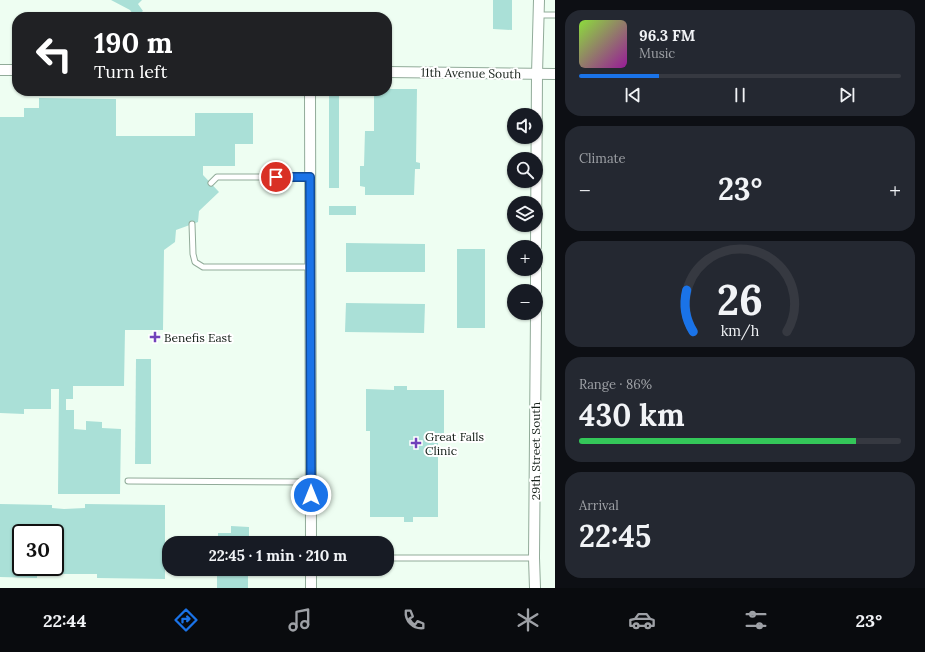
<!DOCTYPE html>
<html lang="en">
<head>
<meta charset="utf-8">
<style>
  body { margin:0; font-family:Lora,serif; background:#242831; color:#f1f3f6; height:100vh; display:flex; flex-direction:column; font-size:15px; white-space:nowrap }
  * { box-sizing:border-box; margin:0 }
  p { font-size:13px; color:#9ea1a6 }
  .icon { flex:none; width:22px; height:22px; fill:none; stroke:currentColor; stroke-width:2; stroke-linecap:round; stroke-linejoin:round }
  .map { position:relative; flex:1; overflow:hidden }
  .sheet { display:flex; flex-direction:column; gap:10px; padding:10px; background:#0d0f14; width:370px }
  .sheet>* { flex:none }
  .guide { position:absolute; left:12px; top:12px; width:380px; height:84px; border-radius:16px; box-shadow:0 1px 3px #0004; background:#202124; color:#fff; overflow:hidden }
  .controls { position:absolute; left:507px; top:108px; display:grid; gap:8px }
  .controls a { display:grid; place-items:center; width:36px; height:36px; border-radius:50%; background:#171b24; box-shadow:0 1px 3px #0004; font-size:20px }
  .speed { position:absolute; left:12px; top:524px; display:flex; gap:8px; font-size:20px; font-weight:700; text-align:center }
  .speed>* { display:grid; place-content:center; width:52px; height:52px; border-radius:50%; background:#171b24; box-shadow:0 1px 3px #0004; line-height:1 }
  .speed .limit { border:2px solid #111; border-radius:6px; background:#fff; color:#111 }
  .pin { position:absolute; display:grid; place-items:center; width:34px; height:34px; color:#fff; margin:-17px; border:2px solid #fff; border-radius:50%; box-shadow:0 1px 4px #0007 }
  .me { position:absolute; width:44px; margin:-22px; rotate:0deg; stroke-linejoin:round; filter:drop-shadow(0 0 3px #0008) }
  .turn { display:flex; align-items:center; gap:14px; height:84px; padding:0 16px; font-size:18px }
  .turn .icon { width:52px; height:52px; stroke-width:2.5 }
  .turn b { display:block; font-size:28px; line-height:34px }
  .big { font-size:30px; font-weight:700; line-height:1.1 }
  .sheet .tile { flex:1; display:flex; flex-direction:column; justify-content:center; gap:6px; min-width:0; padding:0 14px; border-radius:16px; background:#242831 }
  .sheet .dial { align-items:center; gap:0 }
  .dial svg { height:104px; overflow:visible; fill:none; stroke:#363941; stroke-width:7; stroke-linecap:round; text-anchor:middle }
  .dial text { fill:#f1f3f6; stroke:none }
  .song { display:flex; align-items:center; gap:12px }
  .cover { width:48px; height:48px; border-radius:6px; background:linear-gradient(135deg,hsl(90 70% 55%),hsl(300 70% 35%)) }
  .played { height:4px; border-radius:2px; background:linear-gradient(90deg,#1a73e8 25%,#363941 25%) }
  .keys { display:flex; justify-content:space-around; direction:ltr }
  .heat { display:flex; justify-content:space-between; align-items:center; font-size:22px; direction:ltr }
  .charge { height:6px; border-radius:3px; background:linear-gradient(90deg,#34c759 86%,#363941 0) }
  .trip { position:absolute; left:162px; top:536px; width:232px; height:40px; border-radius:16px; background:#171b24; box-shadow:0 1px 3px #0004; font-weight:700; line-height:40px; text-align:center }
  .tab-bar { display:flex; height:64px; justify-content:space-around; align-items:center; background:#090b0e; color:#9ea1a6 }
  .tab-bar .icon { width:28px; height:28px }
  .tab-bar .current { color:#1a73e8 }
  .tab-bar b { font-size:18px; color:#f1f3f6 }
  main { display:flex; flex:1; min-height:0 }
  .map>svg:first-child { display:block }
</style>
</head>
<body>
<main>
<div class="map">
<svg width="555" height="588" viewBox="0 0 555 588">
  <rect width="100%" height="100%" fill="#eefef2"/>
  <g fill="#aae0d7" fill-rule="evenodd">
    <path d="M111,0H142L138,4L143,11L135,17L130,10Z"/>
    <path d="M493,0H512V30L493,29Z"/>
    <path d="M387,89H417L416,162L420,163V169H415L414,195H365V187L360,186V166H364L365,131H374V91H387Z"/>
    <rect x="329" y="91" width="10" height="97"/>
    <path d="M39,98L116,99V136H195V113H253V144H235V166H203V175L219,192L199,211L198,222L176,230L175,242L164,250L163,330H125L124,386H73V399H66V410H74V429L86,430V421L102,422V428L121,429L120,494H58L59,389H51V409H24V414L0,413V117H24V108H39Z"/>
    <rect x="329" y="206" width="27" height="9"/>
    <path d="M346,243L425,244V272H346Z"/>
    <rect x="457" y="249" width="28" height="79"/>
    <path d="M346,303L425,304L424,333L345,332Z"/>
    <path d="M136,359H151V464H135Z"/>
    <path d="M394,386H407V390H444V438H438V517H413V522H404V517H370V431H366V389L394,390Z"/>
    <path d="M0,504L52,505V508L64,509L85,508V504L165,505V579L97,578V574H37V578L0,577ZM21,533H55V567H21Z"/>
    <path d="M231,526L249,527V543H218V533H231Z"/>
    <rect x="217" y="569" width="31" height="19"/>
  </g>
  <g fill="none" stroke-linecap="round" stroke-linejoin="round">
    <defs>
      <g id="service">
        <path d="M539,15H555"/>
        <path d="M211,183L217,177H310"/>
        <path d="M192,224L193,254L195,262L203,267H310"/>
        <path d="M128,481L311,482"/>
        <path d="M387,558H534"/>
      </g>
      <g id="minor">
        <path d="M0,70H17"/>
        <path d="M387,72L555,74"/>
        <path d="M310,91L311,543"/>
        <path d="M536,247L537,74L539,0"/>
        <path d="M536,291V269"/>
        <path d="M311,569V588"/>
        <path d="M535,588L534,558L536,313"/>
      </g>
    </defs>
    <use href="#service" stroke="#91ab99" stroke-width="7"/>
    <use href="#minor" stroke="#91ab99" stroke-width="12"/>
    <use href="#service" stroke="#fff" stroke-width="5"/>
    <use href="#minor" stroke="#fff" stroke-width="10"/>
  </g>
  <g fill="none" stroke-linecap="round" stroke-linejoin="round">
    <defs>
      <path id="route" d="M276,177H310L311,495"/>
    </defs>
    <use href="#route" stroke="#114b97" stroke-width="10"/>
    <use href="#route" stroke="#1a73e8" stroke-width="7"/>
  </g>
  <g fill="#7142ba" stroke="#fff" stroke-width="1.5">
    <path d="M153 331h4v4h4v4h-4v4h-4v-4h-4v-4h4z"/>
    <path d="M414 437h4v4h4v4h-4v4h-4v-4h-4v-4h4z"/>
  </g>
  <g text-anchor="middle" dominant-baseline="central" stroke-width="4" stroke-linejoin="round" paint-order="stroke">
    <g font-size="12" fill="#151f18" stroke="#fff">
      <text transform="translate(471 73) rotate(1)">11th Avenue South</text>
      <text transform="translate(535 451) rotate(-90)">29th Street South</text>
    </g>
    <g font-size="12" fill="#151f18" stroke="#fff" text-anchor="start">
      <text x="164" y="337">Benefis East</text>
      <text x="425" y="436">Great Falls<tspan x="425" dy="14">Clinic</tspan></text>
    </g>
  </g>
</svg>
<div class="controls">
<a><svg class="icon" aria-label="sound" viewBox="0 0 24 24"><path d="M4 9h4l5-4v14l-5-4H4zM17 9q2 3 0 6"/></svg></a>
<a><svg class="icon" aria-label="search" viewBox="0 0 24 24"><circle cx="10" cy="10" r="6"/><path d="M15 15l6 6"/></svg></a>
<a><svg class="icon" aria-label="layers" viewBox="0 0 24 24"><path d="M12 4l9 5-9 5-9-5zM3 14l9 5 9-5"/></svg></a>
<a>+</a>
<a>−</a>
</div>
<div class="speed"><div class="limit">30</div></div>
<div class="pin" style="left:276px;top:177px;background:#d93025"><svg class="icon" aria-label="arrive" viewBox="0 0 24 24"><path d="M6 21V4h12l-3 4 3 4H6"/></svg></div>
<svg class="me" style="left:311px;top:495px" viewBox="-20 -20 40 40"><circle r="17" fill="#1a73e8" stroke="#fff" stroke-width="3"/><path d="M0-11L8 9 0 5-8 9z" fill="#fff"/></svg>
<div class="trip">22:45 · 1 min · 210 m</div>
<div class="guide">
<div class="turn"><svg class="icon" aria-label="left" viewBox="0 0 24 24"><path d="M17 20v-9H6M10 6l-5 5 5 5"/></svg><div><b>190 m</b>Turn left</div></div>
</div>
</div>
<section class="sheet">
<div class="tile">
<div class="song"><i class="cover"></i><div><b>96.3 FM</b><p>Music</p></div></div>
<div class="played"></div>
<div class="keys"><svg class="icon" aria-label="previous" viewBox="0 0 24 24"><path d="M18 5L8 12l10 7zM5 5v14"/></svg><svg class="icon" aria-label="pause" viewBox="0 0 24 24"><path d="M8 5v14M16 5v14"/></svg><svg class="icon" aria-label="next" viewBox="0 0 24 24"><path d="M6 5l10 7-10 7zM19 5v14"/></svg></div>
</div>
<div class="tile"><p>Climate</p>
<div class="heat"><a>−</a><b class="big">23°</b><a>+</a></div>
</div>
<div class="tile dial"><svg viewBox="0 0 100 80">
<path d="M14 69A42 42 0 1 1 86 69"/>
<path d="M14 69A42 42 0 0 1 9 37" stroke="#1a73e8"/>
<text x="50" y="56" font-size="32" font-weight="700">26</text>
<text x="50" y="72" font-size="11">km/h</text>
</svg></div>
<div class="tile"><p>Range · 86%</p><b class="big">430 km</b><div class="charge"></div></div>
<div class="tile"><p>Arrival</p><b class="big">22:45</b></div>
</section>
</main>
<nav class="tab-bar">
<b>22:44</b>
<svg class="icon current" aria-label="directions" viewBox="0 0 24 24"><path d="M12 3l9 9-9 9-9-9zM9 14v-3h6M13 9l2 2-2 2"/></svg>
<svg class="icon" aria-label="music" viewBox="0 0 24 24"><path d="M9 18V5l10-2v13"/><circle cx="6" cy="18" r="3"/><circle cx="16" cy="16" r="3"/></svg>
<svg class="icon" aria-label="phone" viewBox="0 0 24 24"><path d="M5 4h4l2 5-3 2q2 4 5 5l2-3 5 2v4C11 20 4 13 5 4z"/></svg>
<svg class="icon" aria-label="climate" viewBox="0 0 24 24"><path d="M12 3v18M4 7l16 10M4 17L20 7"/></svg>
<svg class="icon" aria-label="car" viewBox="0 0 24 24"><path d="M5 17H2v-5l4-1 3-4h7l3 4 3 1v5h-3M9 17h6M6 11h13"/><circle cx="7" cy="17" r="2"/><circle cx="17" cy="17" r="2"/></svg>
<svg class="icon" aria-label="filters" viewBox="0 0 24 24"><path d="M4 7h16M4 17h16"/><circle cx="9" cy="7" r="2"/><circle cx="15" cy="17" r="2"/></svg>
<b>23°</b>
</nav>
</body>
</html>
